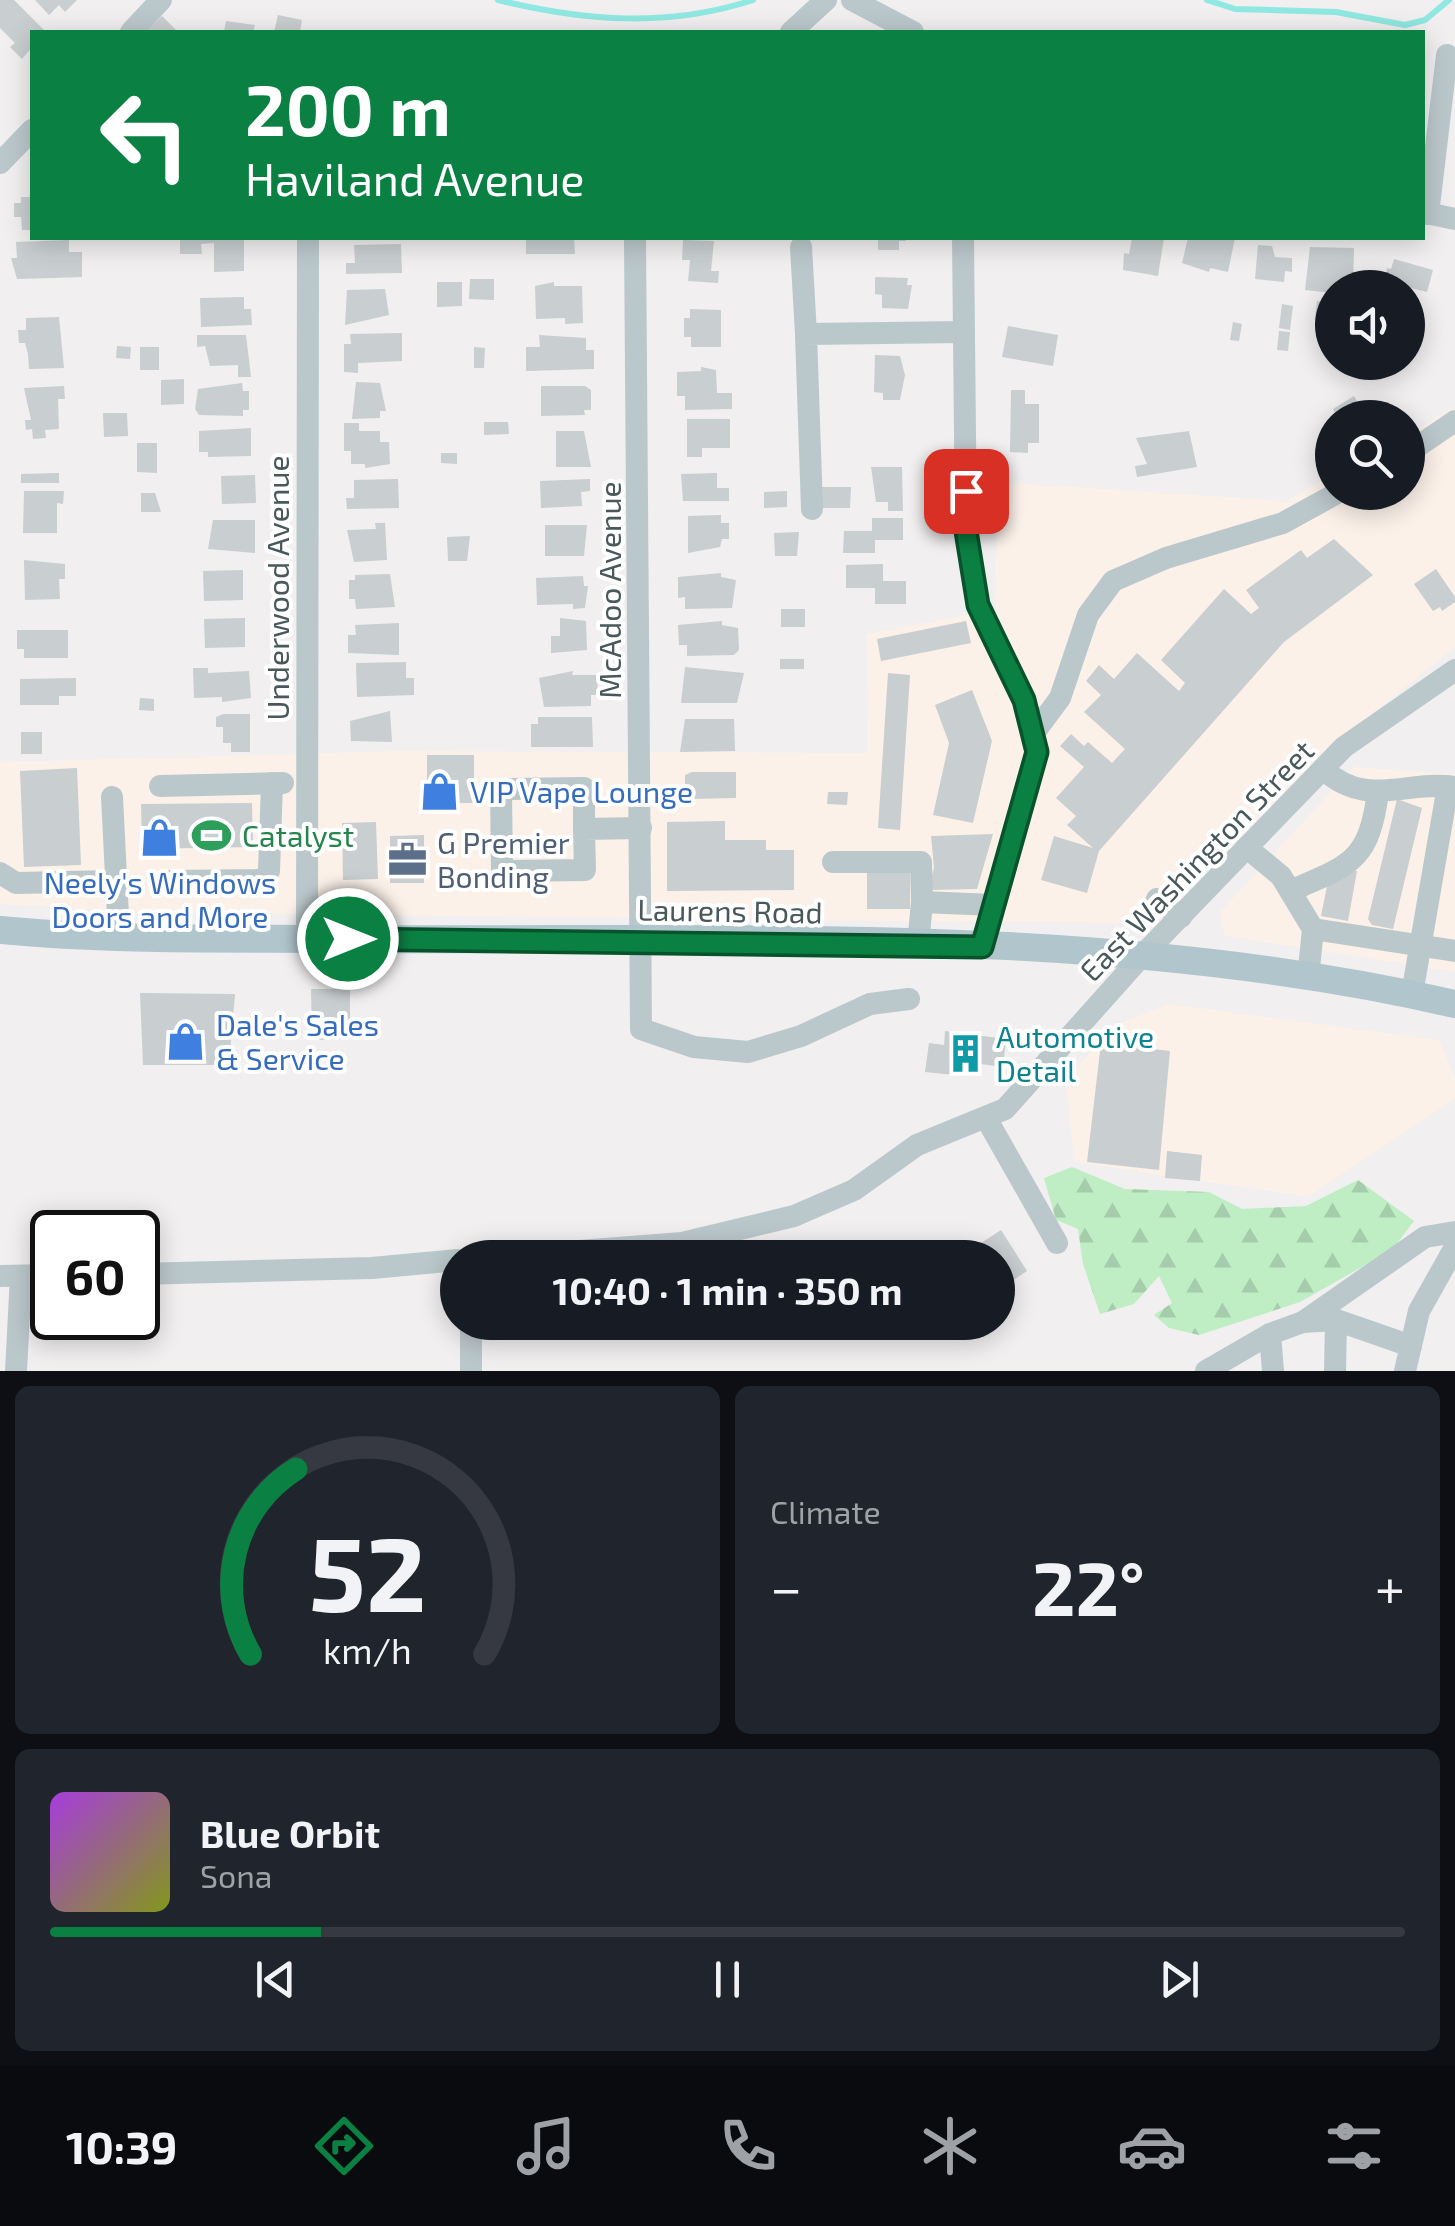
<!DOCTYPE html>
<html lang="en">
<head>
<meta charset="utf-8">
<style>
  body { margin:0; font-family:"Exo 2",sans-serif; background:#20242c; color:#f1f3f6; height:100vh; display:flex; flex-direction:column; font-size:38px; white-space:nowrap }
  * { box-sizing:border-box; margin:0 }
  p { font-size:32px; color:#9ea1a6 }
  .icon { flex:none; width:55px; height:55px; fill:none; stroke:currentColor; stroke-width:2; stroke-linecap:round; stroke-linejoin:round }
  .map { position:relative; height:1371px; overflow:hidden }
  .side { display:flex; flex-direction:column; gap:15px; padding:15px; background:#0d0f14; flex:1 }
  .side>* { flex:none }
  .top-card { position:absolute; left:30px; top:30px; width:1395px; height:210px; border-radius:0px; box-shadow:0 5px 25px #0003; background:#0b8043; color:#fff; overflow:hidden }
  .fabs { position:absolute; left:1315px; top:270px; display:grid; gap:20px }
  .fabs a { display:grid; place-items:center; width:110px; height:110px; border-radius:50%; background:#171b24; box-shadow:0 5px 25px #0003; font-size:50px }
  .speed { position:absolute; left:30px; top:1210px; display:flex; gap:20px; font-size:50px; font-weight:700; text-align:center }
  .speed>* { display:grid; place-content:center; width:130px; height:130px; border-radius:50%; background:#171b24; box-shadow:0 5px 25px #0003; line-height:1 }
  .speed .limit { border:5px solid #111; border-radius:15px; background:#fff; color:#111 }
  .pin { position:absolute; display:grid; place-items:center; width:85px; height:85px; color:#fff; margin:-42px; border-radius:20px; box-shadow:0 5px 15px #0006 }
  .me { position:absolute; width:110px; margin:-55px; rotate:90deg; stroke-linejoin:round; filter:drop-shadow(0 0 8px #0008) }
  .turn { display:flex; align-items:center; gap:35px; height:210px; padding:0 50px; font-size:45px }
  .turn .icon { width:130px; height:130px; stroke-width:2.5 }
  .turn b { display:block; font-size:70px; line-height:85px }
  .big { font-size:75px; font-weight:700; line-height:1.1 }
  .side .card { flex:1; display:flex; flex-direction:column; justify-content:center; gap:15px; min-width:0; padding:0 35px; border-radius:15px; background:#20242c }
  .side .dial { align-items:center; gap:0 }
  .dial svg { height:260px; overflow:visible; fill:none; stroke:#363941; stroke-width:7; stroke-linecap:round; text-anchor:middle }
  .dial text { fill:#f1f3f6; stroke:none }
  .song { display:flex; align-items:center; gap:30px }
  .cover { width:120px; height:120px; border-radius:15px; background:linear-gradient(135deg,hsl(280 70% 55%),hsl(70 70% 35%)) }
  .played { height:10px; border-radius:5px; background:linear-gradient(90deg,#0b8043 20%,#363941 20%) }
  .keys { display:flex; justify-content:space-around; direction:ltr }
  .heat { display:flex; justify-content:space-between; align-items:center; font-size:55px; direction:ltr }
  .side .tiles { flex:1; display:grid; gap:15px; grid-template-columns:1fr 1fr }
  .card:last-child { grid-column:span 2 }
  .trip { position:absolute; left:440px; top:1240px; width:575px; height:100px; border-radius:50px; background:#171b24; box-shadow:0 5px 25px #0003; font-weight:700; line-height:100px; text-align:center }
  .tabs { display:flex; height:160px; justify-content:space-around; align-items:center; background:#090b0e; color:#9ea1a6 }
  .tabs .icon { width:70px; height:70px }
  .tabs .selected { color:#0b8043 }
  .tabs b { font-size:45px; color:#f1f3f6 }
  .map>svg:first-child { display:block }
</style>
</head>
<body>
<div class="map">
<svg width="1455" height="1371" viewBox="0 0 1455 1371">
  <defs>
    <pattern id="forest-firs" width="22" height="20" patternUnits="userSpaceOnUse" patternTransform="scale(2.5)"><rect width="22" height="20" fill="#bfedc4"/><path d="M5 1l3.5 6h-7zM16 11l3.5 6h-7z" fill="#a6cdab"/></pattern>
  </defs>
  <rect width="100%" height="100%" fill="#f1eff0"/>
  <g fill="#fbf1e9">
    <path d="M1455,407V647L1315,760L1154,924L126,912L0,904V762L397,751L868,753L867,634L995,609L998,482L1286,501L1332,475V492H1408V434Z"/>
    <path d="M1354,767L1455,774V972L1225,936L1220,912Z"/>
    <path d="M1169,1004L1439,1040L1455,1078V1099L1308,1197L1074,1162L1066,1077L1123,1022Z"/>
  </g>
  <path fill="url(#forest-firs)" d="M1072,1167L1125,1189L1209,1192L1242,1209L1306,1206L1358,1180L1414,1221L1392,1250L1300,1302L1199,1335L1169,1328L1154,1315L1172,1303L1159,1276L1134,1304L1100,1314L1083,1264L1078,1229L1056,1220L1044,1178Z"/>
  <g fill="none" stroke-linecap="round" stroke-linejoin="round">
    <g stroke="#8fe8e1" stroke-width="6">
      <path d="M498,0C584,21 668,28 753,0"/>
      <path d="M1207,0L1235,9L1336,12L1405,25L1425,20L1449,0"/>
    </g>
  </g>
  <g fill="#c9ced0">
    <path d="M0,0H14L46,32H32V47L22,59L10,47L15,43L0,28Z"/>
    <path d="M35,0H77L65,12L59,5L49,15Z"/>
    <path d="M278,15L302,20L300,32H274Z"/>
    <path d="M162,16L178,32H145Z"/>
    <path d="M226,21L255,25L253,32H224Z"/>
    <path d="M21,197H32V230H22L21,217H14V203H21Z"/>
    <path d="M180,238H244V271L214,272V243L201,244L202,254H180Z"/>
    <path d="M526,238H574L575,254H526Z"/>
    <path d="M878,238H905L906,241H899V250H878Z"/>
    <path d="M1132,238H1164L1158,276L1123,270L1124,253L1129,254Z"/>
    <path d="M1188,238H1235L1228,272L1210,268L1209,272L1182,263Z"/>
    <path d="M69,240V252H82V277L17,279L11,258H17L16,242Z"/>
    <path d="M683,240L714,241L711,271H719L718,283L688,281L690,260H682Z"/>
    <path d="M401,244L402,273L346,274V263H355L354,245Z"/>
    <path d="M1258,245L1272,246L1275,257L1292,258V272L1285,271L1284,282L1255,279Z"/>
    <path d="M1310,247L1354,248L1353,288H1332V293L1305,290Z"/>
    <path d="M1394,259L1433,270L1427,292L1399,285L1384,288L1387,268L1391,269Z"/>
    <path d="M875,277L908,278L907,285H912L908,309L882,308V295L875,294Z"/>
    <path d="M470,279H494V300L469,299Z"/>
    <path d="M437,282H462V306L437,307Z"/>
    <path d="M554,282V286H582L583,323L565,324V318L536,319L535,286Z"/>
    <path d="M385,289L389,315L345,325L347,290Z"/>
    <path d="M244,297V309H251L252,325L201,327L200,298Z"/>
    <path d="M1317,301L1329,302L1326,320L1315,318Z"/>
    <path d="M1282,304L1293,306L1290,330L1279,328Z"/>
    <path d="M690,309L721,310V347H691V337H684V318H690Z"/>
    <path d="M59,317L64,368L29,369L28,354L25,343H19L18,330H26V318Z"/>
    <path d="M1233,322L1242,324L1239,341L1230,340Z"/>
    <path d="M1008,326L1058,335L1053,366L1002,357Z"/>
    <path d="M1279,331L1290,332L1288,351L1277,350Z"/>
    <path d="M402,333V361L358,363V373L344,372V344H351L350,334Z"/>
    <path d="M197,335H246L251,377H238V365L210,366L205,346L197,347Z"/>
    <path d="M539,335L586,338V350H594V369L526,371V347H540Z"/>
    <path d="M117,346L131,347L130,359L116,358Z"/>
    <rect x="140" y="347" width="19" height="23"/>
    <path d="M474,347L485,348L484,368H474Z"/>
    <path d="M875,355L900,356L905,375L900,400H883V393L874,392Z"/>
    <path d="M701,367L716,370L717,393H732V409L685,410V396H677V372L701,371Z"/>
    <path d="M184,379V404L161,405V380Z"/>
    <path d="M356,382L380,383L386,411H380V418L352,419Z"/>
    <path d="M242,383L243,391H249V410H243V416L199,415L195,409L198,389Z"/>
    <path d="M64,386L65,399H58L59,429L45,430L46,438L33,439L32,429L26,430L25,420H31L24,388Z"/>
    <path d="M541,386H585L591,390V410H584L585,415L541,416Z"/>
    <path d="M1011,390H1025V404H1039V443H1028V453L1010,452Z"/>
    <path d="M1354,396L1367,418H1338L1333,409Z"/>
    <path d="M103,413H127L128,436L104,437Z"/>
    <path d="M687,419H730V448H702V457H687Z"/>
    <path d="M484,422H508L509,434L484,435Z"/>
    <path d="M344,423H359V431H380V442H389L390,464L365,468V464H351V451H344Z"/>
    <path d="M251,428V456L208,457V452H199V431Z"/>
    <path d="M556,431H584L591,467H556Z"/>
    <path d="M1189,431L1197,467L1137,477L1135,466L1147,464L1136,438Z"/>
    <path d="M137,443H157V473L137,472Z"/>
    <path d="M441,453H457V464L441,463Z"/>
    <path d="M871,467H902L903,511H888V502H876Z"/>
    <path d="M59,473V483H21V474Z"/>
    <path d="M717,473V488H729V501H683L681,474Z"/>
    <path d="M255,475L256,503L222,504L221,476Z"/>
    <path d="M398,479L399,508L347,509L346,498H354V480Z"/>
    <path d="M590,479V491L581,492L582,506L541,508L540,481Z"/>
    <path d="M822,487H851L850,508H821Z"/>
    <path d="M24,491H64L63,504L57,503V533H23Z"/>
    <path d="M787,491V507L764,508V492Z"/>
    <path d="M141,493H155L161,512H141Z"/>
    <path d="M721,515V523H729V539H722L720,547L688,553V516Z"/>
    <path d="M872,518H903V540H875V553H843L844,531H872Z"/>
    <path d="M213,520H255V553L208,549Z"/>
    <path d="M375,523H385L387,560L354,562L347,530L376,529Z"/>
    <path d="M545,525H587L584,556H545Z"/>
    <path d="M799,532L797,556H775L774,533Z"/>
    <path d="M470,536L467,561H448L447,537Z"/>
    <path d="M1334,539L1373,575L1284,642L1099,851L1087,893L1041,880L1054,836L1093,848L1067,825L1076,816L1056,798L1084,767L1060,746L1071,734L1084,746L1088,742L1112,763L1125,749L1084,712L1101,695L1086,681L1099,665L1114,679L1137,653L1179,691L1185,683L1161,660L1224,589L1251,614L1259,608L1246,590L1301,550L1307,558Z"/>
    <path d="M24,560L65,564V579H59L60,599L25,600Z"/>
    <path d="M883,564V581H906V604H875V588H846V565Z"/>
    <path d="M1436,569L1455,597V602L1442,611L1440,607L1433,611L1414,584Z"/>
    <path d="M243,570V600L204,601L203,571Z"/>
    <path d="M721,573V577L736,580L732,608L685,609V597L678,598V577Z"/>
    <path d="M390,574L395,607L356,609L355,599H349V580H355V575Z"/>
    <path d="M583,576L584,586H588L585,608L573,609V604L537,605L536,578Z"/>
    <rect x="781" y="609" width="24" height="18"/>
    <path d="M245,618V647L205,648L204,619Z"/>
    <path d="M560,618L586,621L587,650L551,653V636H560Z"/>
    <path d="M722,621V625L738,628L739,650L734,655L687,656V645H679L678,625Z"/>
    <path d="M966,621L971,643L881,661L877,639Z"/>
    <path d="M399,623V655L348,653V635H356L355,625Z"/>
    <path d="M17,630H68V658H24V649H17Z"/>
    <rect x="780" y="659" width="24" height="10"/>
    <path d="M406,662V678H414V695L357,697L356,663Z"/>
    <path d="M685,667L744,673L737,703H681Z"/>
    <path d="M193,668H208V673L249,671L251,698L222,702V697L194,698Z"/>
    <path d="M573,671L572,675H597L598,695H591V706L544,707L539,678Z"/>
    <path d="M888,673L910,675L900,830L878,828Z"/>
    <path d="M76,678V696H59V705H20V679Z"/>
    <path d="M972,690L992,741L973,823L933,815L949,743L935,705Z"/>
    <path d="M140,698L154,699V711L139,710Z"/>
    <path d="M390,711L392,742L351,741L350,721Z"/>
    <path d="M223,714H250V752H231V743H223V727H216V717Z"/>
    <path d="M538,717H592L593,747H531V724H538Z"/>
    <path d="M685,719H734L735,751L680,752Z"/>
    <rect x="21" y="732" width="21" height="22"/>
    <rect x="427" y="755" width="47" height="48"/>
    <path d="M77,768L81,865L24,867L20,771Z"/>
    <path d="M692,772H736V798L690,799V794H685V775Z"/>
    <path d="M828,792H848L847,805L827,804Z"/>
    <path d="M1397,799L1422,808L1393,929L1372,925L1368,919Z"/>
    <path d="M252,803L253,847L142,849L141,804Z"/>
    <path d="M725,821V840H766V850H794V890L667,891V822Z"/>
    <path d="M376,822L378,879L343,880L342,823Z"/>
    <path d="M993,834L977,889L928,890L934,868L931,836Z"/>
    <path d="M424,835V883H390V836Z"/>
    <path d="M1331,866L1357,871L1348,921L1321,916Z"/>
    <rect x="867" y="870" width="43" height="39"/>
    <path d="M311,989H350V1039L312,1040Z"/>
    <path d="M140,993L235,994L229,1065H143Z"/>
    <path d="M945,1031L1006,1039L1003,1067L957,1061L955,1075L925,1072L929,1043L944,1045Z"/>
    <path d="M1101,1043L1170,1051L1159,1170L1087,1162Z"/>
    <path d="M1167,1151L1202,1155L1200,1181L1165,1178Z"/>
    <path d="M1001,1230L1027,1271L998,1290V1258H958Z"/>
    <path d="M917,1322H946L925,1336Z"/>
  </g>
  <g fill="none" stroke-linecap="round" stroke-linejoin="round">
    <g stroke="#bbc8cb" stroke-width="22">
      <path d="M852,0L913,32"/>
      <path d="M131,32L161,0"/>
      <path d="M791,32L826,0"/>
      <path d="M0,163L32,130"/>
      <path d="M1422,212L1455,219"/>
      <path d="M1428,214L1447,55"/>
      <path d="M635,238L641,1029L694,1047L748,1052L801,1036L870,1004L909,999"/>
      <path d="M963,238L966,531L978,605L1024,700L1037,752L981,947"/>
      <path d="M801,247L806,334"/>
      <path d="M1408,453L1455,421"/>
      <path d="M812,509L806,334L964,332"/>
      <path d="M1034,733L1060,698L1088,615L1113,581L1166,558L1283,523L1339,492"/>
      <path d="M1323,769C1366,809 1405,780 1455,787"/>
      <path d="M160,786L283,783"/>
      <path d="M112,797L119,936"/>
      <path d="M584,829L585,870L502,871L501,789L584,788V829L641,828"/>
      <path d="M1246,847L1281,876L1313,929L1308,978"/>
      <path d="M833,862H921L922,902"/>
      <path d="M0,873L16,883L118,881"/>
      <path d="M170,881L264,880L269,871L272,783"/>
      <path d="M1290,891C1351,865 1369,861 1378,792"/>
      <path d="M1157,899L1181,917"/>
      <path d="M1313,929L1455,951"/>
      <path d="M307,939L308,238"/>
      <path d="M918,945L922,902L994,905"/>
      <path d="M1412,994L1448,786"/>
      <path d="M986,1118L1057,1243"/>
      <path d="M489,1258L682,1243L794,1216L854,1190L917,1145L1005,1109L1140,958L1344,747L1455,670"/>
      <path d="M138,1274L372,1268L458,1260"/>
      <path d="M0,1276L52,1275"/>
      <path d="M1303,1322L1336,1320L1411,1346"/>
      <path d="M1270,1334L1273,1371"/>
      <path d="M16,1371L21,1276"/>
      <path d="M471,1371V1322"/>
      <path d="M1206,1371L1270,1334L1303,1322L1425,1237L1455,1232"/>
      <path d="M1335,1371L1336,1320"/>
      <path d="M1405,1371L1419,1311L1455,1247"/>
    </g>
    <path stroke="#b0c6cc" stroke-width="28" d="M0,930C115,941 232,938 348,939C709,942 1101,922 1455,1004"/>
  </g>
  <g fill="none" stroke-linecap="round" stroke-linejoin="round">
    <defs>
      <path id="route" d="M348,939L982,947L1037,752L1024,700L978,605L966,531V491"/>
    </defs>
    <use href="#route" stroke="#07532c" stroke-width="25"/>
    <use href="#route" stroke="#0b8043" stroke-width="18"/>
  </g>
  <defs>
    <symbol id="shop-bare" viewBox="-9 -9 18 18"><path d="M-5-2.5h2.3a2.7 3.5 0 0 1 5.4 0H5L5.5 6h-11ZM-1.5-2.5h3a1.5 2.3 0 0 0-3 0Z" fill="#3f7fe0" stroke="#fff" stroke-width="2.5" paint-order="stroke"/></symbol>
    <symbol id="stadium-bare" viewBox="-9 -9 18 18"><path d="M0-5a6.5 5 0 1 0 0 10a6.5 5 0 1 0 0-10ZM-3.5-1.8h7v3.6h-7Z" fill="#2e9e5b" stroke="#fff" stroke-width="2.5" paint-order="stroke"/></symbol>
    <symbol id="office-bare" viewBox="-9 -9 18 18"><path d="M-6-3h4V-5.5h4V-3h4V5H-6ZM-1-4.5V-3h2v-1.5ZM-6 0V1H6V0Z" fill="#5c6f8a" stroke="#fff" stroke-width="2.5" paint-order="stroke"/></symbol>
    <symbol id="building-bare" viewBox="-9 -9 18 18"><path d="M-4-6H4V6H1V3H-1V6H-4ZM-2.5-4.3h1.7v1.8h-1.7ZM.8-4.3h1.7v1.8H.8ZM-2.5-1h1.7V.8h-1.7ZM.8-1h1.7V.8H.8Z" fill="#0f9aa8" stroke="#fff" stroke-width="2.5" paint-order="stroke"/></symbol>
  </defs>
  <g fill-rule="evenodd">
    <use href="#shop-bare" x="412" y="764" width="55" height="55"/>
    <use href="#stadium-bare" x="184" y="808" width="55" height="55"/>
    <use href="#shop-bare" x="132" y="810" width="55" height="55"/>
    <use href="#office-bare" x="380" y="832" width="55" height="55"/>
    <use href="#shop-bare" x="158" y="1014" width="55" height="55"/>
    <use href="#building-bare" x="938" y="1026" width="55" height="55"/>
  </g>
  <g text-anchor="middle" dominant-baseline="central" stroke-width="8" stroke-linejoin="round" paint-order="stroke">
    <g font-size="30" fill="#48585b" stroke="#fff">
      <text transform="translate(277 588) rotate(-90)">Underwood Avenue</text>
      <text transform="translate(609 590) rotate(-90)">McAdoo Avenue</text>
      <text transform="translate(1196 860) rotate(-46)">East Washington Street</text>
      <text transform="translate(730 910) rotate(1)">Laurens Road</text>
    </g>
    <g font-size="30" fill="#366cbe" stroke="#fff" text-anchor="start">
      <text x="470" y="791">VIP Vape Lounge</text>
      <text x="160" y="882" text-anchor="middle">Neely's Windows<tspan x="160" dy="34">Doors and More</tspan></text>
      <text x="216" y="1024">Dale's Sales<tspan x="216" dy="34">&amp; Service</tspan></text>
    </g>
    <g font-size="30" fill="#27864d" stroke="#fff" text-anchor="start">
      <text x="242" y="835">Catalyst</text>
    </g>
    <g font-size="30" fill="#4e5e75" stroke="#fff" text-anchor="start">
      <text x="437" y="842">G Premier<tspan x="437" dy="34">Bonding</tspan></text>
    </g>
    <g font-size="30" fill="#0d838f" stroke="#fff" text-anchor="start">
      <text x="996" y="1036">Automotive<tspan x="996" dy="34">Detail</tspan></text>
    </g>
  </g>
</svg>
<div class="fabs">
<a><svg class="icon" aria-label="sound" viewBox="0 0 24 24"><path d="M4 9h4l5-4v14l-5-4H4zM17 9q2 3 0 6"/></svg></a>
<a><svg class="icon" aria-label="search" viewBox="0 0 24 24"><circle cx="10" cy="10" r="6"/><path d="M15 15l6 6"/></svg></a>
</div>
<div class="speed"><div class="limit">60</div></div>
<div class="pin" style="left:966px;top:491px;background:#d93025"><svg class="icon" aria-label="arrive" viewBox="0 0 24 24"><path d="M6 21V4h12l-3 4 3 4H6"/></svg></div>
<svg class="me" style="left:348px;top:939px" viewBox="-20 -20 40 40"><circle r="17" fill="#0b8043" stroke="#fff" stroke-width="3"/><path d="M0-11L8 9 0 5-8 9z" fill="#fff"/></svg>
<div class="trip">10:40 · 1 min · 350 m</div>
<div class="top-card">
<div class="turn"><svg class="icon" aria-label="left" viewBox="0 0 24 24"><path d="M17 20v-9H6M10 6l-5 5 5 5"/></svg><div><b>200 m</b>Haviland Avenue</div></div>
</div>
</div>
<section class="side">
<div class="tiles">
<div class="card dial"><svg viewBox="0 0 100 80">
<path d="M14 69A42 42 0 1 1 86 69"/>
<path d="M14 69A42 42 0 0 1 28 12" stroke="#0b8043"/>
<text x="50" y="56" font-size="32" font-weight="700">52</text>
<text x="50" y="72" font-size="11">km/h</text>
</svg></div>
<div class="card"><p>Climate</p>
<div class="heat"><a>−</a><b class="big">22°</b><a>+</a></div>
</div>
<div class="card">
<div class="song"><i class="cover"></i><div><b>Blue Orbit</b><p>Sona</p></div></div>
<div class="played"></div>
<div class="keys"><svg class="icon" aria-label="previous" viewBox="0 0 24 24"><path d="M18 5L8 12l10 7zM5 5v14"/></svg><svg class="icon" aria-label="pause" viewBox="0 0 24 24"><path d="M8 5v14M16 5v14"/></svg><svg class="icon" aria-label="next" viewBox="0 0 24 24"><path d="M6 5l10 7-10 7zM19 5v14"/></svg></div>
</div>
</div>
</section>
<nav class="tabs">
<b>10:39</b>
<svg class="icon selected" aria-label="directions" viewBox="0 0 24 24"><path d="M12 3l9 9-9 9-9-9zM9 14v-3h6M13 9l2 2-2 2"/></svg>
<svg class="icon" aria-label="music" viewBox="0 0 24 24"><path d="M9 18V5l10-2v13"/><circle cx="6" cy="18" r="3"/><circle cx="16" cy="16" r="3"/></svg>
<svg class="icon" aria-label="phone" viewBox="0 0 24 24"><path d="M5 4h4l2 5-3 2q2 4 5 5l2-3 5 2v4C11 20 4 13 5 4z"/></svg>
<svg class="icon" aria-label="climate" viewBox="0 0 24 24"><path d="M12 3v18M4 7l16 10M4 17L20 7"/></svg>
<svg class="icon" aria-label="car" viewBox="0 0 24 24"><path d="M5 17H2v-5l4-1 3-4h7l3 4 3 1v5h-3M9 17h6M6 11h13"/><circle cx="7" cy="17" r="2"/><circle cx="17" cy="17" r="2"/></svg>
<svg class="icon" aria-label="filters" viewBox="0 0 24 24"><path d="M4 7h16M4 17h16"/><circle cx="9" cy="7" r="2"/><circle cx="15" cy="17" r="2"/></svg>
</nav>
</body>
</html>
